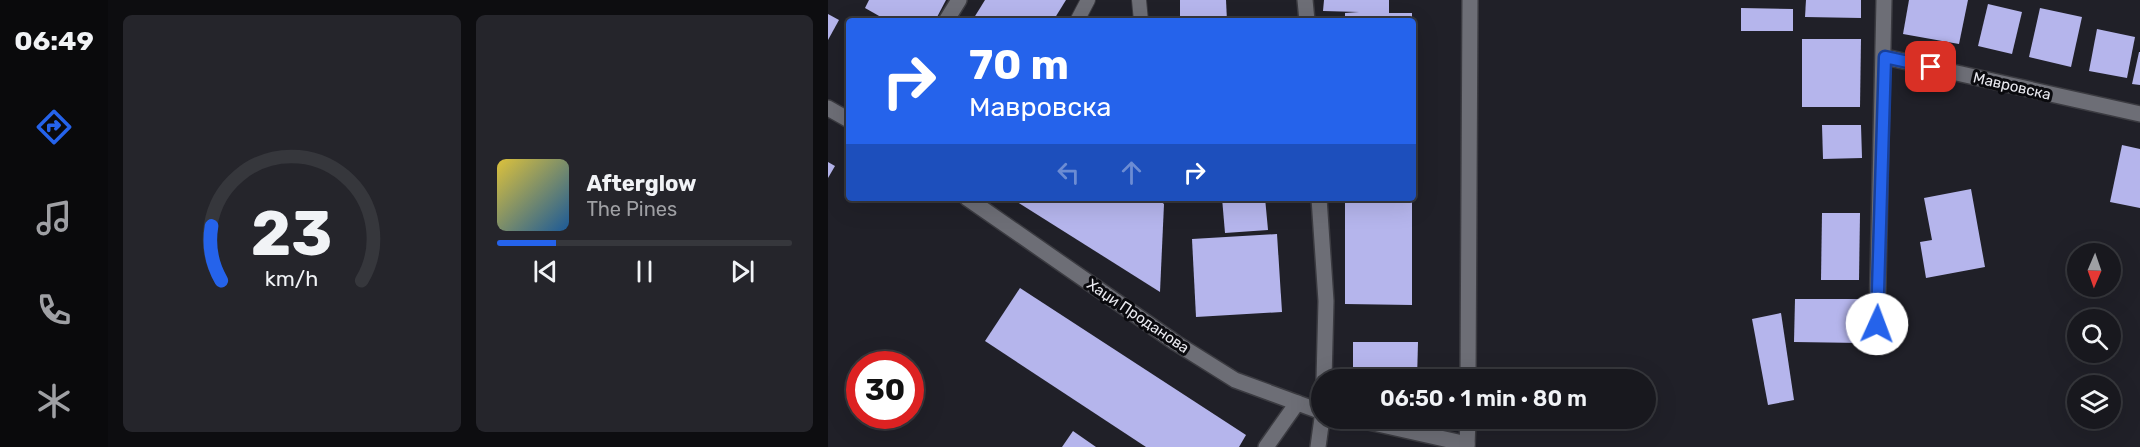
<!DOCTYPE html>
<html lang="en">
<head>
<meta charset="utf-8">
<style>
  body { margin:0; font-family:Rubik,sans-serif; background:#25252b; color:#f1f3f6; height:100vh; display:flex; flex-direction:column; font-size:22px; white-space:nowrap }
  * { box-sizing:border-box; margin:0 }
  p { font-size:20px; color:#9fa0a4 }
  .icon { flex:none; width:33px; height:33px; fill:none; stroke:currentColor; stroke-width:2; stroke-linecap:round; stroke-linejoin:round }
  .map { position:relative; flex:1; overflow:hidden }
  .sheet { display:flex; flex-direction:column; gap:15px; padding:15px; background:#0d0d10; width:720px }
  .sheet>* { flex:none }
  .hud { position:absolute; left:18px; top:18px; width:570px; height:183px; border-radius:6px; box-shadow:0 6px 24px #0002,0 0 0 2px #36373c; background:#2563eb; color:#fff; overflow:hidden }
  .needle { width:39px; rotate:182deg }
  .tools { position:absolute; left:1239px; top:243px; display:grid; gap:12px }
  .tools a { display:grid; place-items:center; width:54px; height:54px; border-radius:50%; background:#18181e; box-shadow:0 6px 24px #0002,0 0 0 2px #36373c; font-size:30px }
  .speed { position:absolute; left:18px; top:351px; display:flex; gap:12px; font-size:30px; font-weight:700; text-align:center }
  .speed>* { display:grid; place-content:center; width:78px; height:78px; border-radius:50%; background:#18181e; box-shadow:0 6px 24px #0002,0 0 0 2px #36373c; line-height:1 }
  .speed .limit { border:9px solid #d22; background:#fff; color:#111 }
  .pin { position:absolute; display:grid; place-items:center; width:51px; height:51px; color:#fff; margin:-26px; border-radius:12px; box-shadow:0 3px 9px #0006 }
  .me { position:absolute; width:66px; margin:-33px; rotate:2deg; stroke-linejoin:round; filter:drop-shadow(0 0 4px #0008) }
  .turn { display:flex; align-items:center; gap:21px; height:126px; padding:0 24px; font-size:27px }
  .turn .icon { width:78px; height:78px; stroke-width:2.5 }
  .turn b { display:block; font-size:42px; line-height:51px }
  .lanes { display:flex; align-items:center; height:57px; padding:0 24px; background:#0003; justify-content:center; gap:30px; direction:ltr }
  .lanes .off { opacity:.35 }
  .sheet .tile { flex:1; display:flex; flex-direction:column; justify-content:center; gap:9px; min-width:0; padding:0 21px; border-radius:9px; background:#25252b }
  .sheet .dial { align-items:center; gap:0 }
  .dial svg { height:156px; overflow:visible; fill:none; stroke:#36373c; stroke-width:7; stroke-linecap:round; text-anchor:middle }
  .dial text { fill:#f1f3f6; stroke:none }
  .song { display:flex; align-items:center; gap:18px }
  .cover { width:72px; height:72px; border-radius:9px; background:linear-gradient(135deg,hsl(50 70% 55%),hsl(210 70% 35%)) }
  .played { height:6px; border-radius:3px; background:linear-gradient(90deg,#2563eb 20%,#36373c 20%) }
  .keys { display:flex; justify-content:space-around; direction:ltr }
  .sheet .tiles { flex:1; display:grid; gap:15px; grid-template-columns:repeat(2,1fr) }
  .trip { position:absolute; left:483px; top:369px; width:345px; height:60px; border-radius:30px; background:#18181e; box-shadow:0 6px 24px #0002,0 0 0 2px #36373c; font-weight:600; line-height:60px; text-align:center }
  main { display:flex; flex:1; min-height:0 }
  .dock { display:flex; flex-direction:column; width:108px; justify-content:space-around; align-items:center; background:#0a0a0c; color:#9fa0a4 }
  .dock .icon { width:42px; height:42px }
  .dock .active { color:#2563eb }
  .dock b { font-size:27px; color:#f1f3f6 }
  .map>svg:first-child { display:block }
</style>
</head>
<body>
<main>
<nav class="dock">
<b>06:49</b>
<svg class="icon active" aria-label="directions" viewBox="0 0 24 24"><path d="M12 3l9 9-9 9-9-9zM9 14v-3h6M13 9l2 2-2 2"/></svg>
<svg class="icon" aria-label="music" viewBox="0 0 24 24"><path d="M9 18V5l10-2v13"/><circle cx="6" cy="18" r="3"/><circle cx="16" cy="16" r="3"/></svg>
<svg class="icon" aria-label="phone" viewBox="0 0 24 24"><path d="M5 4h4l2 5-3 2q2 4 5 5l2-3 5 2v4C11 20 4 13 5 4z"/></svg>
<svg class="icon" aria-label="climate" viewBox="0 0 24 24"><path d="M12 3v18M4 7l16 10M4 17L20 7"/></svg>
</nav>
<section class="sheet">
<div class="tiles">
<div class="tile dial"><svg viewBox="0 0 100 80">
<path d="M14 69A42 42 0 1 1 86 69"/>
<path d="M14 69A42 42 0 0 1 9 41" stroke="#2563eb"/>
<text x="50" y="56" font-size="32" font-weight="700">23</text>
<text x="50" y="72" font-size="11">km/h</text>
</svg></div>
<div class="tile">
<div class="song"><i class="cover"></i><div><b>Afterglow</b><p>The Pines</p></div></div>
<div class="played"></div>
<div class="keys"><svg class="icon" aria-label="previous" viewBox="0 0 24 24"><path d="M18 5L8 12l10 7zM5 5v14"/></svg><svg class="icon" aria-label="pause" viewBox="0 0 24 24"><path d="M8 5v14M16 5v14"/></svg><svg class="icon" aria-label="next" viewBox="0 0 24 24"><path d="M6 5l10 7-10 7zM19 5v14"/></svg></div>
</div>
</div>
</section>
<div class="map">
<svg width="1312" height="447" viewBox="0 0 1312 447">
  <rect width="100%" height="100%" fill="#202028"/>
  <g fill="#b5b5ec">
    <path d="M41,0H118L107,21H60L37,8Z"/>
    <path d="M157,0H238L225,21H144Z"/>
    <path d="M352,0H398L399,21H352Z"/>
    <path d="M496,0H561V13H584V21H517V13L531,12L495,11Z"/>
    <path d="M978,0H1033V18L977,17Z"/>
    <path d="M1081,0H1140L1131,44L1075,34Z"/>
    <path d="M1160,4L1194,12L1184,54L1150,46Z"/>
    <path d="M913,8L965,9V31H913Z"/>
    <path d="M1212,8L1254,17L1243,67L1201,57Z"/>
    <path d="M0,14L11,20L0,40Z"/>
    <path d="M1269,29L1307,37L1299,78L1261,71Z"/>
    <path d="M974,39H1033L1032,107H974Z"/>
    <path d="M1311,52H1312V85L1304,84Z"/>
    <path d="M994,125H1033L1034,158L995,159Z"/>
    <path d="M1294,145L1312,149V208L1282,202Z"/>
    <path d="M0,162L7,166L0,178Z"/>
    <path d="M1143,189L1157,267L1098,278L1092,242L1104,240L1096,198Z"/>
    <path d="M183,198H328L336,204L332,292Z"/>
    <path d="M394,198H437L440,230L397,233Z"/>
    <path d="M517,198H584V305L517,304Z"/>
    <path d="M994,213H1032L1031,280H993Z"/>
    <path d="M449,234L454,312L368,317L364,239Z"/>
    <path d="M192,288L418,435L411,447H318L157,341Z"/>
    <path d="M967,299H1033V343L966,342Z"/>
    <path d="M953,313L966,400L940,405L924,319Z"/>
    <path d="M525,342H590L589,380H525Z"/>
    <path d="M245,431L268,447H234Z"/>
  </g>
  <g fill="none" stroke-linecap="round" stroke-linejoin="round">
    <defs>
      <g id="lane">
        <path d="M311,0L313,21"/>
        <path d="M249,21L260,0"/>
      </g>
      <g id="street">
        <path d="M477,0L479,21"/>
        <path d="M118,21L131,0"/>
        <path d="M1057,57L1312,114"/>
        <path d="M0,108L21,120"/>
        <path d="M139,198L348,343L407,380L494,412"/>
        <path d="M491,198L498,301L496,380"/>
        <path d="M1049,324L1056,0"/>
        <path d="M640,380L642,0"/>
        <path d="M523,418L639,444"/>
        <path d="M438,447L469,403"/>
        <path d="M490,447L494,418"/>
        <path d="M639,447L640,418"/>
      </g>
    </defs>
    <use href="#lane" stroke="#3b3b41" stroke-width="16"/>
    <use href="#street" stroke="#3b3b41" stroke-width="18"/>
    <use href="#lane" stroke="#6d6e76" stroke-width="14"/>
    <use href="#street" stroke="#6d6e76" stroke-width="15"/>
  </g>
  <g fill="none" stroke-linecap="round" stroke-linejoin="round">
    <defs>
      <path id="route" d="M1049,324L1057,57L1103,67"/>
    </defs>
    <use href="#route" stroke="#184099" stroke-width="15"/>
    <use href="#route" stroke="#2563eb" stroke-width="10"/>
  </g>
  <g text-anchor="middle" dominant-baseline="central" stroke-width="6" stroke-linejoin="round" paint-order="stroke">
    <g font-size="15" fill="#e9e9ef" stroke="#0a0a0e">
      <text transform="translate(1184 86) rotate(13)">Мавровска</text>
      <text transform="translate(310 316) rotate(34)">Хаџи Проданова</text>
    </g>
  </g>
</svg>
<div class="tools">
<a><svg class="needle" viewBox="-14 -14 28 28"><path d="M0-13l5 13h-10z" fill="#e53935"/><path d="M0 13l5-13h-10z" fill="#9fa0a4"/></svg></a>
<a><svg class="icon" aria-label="search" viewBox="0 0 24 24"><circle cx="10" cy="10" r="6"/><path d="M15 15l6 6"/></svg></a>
<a><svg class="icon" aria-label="layers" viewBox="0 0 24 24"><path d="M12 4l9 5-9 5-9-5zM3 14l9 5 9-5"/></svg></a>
</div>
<div class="speed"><div class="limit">30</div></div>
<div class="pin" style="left:1103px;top:67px;background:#d93025"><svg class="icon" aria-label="arrive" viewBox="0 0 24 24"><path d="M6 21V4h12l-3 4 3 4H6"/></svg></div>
<svg class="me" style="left:1049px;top:324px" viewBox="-20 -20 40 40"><circle r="19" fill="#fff"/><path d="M0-13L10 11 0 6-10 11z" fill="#2563eb"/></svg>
<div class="trip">06:50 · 1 min · 80 m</div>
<div class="hud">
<div class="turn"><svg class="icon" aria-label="right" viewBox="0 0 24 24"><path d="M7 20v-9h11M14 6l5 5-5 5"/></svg><div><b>70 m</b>Мавровска</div></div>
<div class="lanes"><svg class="icon off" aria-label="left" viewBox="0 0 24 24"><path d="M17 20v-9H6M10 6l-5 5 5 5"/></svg><svg class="icon off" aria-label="ahead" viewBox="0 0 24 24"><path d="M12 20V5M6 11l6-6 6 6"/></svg><svg class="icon" aria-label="right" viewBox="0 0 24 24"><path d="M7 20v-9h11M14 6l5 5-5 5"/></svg></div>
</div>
</div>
</main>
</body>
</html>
